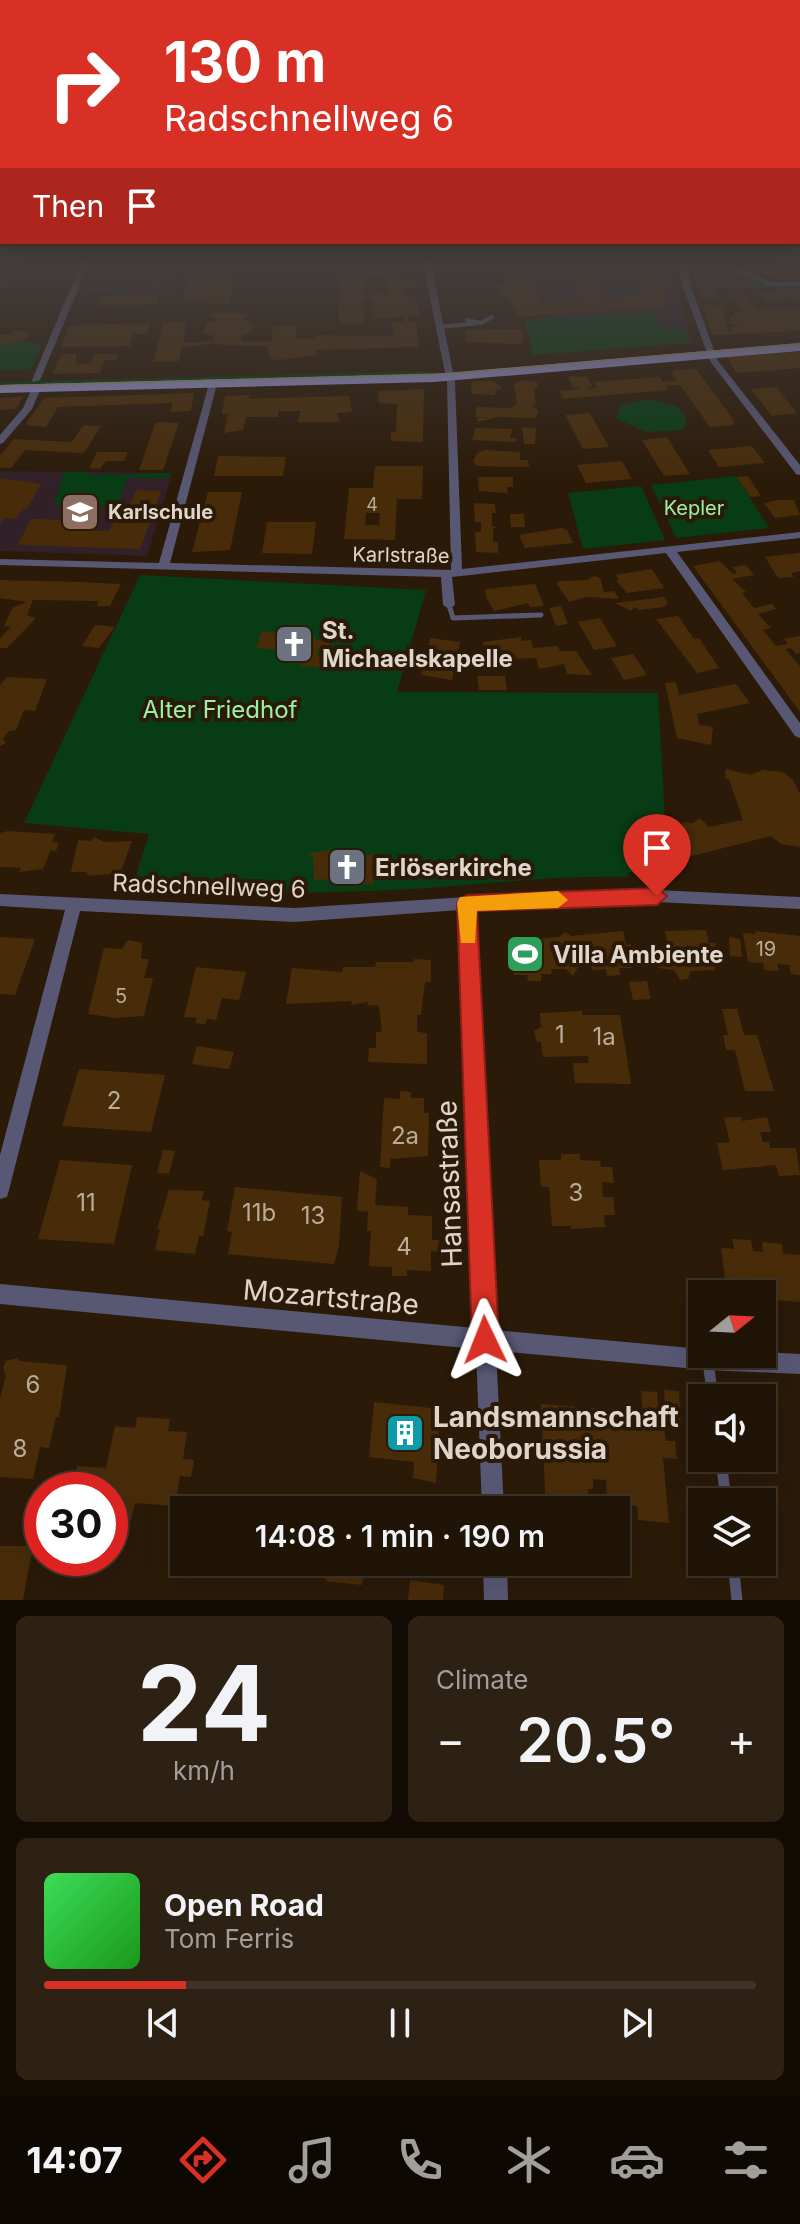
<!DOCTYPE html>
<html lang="en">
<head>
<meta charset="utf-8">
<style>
  body { margin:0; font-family:Inter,sans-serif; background:#2d2114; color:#f1f3f6; height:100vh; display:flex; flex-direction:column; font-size:30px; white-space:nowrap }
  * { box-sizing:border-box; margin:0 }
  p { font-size:26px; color:#a29e9b }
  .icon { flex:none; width:44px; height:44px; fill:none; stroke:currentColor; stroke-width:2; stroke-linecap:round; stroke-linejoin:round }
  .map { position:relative; height:1600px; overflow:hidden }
  .drawer { display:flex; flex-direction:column; gap:16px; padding:16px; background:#120b03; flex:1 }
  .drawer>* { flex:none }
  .hud { position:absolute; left:0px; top:0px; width:800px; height:244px; box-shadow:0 8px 32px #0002,0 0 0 2px #3d3328; background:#d93025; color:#fff; overflow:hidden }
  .needle { width:52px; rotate:72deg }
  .tools { position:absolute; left:688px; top:1280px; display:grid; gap:16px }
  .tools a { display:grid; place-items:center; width:88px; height:88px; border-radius:0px; background:#201406; box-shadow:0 8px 32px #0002,0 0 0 2px #3d3328; font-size:40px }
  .speed { position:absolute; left:24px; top:1472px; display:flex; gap:16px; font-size:40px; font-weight:700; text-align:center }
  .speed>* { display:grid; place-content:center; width:104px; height:104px; border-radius:50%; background:#201406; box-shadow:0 8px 32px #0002,0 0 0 2px #3d3328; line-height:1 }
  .speed .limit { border:12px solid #d22; background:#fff; color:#111 }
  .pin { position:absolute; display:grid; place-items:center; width:68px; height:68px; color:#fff; margin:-82px -34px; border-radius:50% 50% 50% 0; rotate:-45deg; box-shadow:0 0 8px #0007 }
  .pin .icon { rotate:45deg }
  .me { position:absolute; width:88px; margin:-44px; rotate:358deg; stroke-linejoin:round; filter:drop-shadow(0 0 6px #0008) }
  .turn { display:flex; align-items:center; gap:28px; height:168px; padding:0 32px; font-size:36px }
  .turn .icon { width:104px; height:104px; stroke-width:2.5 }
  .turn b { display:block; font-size:56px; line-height:68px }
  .then { display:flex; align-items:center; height:76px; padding:0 32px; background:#0003; gap:16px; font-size:30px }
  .big { font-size:60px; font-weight:600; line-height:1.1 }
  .drawer .card { flex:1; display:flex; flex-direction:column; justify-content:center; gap:12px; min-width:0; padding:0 28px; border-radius:12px; background:#2d2114 }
  .drawer .dial { align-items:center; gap:0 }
  .dial b { font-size:104px; line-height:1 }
  .song { display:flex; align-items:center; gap:24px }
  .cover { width:96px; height:96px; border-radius:12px; background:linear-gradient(135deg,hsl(130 70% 55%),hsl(120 70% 35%)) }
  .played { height:8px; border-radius:4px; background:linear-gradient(90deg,#d93025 20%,#3d3328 20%) }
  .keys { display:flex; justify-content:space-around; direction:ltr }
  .heat { display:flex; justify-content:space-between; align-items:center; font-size:44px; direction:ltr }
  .drawer .tiles { flex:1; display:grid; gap:16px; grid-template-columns:1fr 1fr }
  .card:last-child { grid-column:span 2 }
  .trip { position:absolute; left:170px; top:1496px; width:460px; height:80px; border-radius:0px; background:#201406; box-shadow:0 8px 32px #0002,0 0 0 2px #3d3328; font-weight:600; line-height:80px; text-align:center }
  .menu { display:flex; height:128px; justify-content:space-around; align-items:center; background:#0d0802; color:#a29e9b }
  .menu .icon { width:56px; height:56px }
  .menu .current { color:#d93025 }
  .menu b { font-size:36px; color:#f1f3f6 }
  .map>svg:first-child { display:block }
</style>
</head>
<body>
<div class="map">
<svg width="800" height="1600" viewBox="0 0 800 1600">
  <rect width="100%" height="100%" fill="#2b1a08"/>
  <g fill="#312028">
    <path d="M0,259H78L66,285L0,287Z"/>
    <path d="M93,259H149L147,267L178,266L172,290L80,293Z"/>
    <path d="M533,264L670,266L692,342L533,355L525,320L554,317L544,303Z"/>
    <path d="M0,471L172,473L147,556L0,551Z"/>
  </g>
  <g fill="#073c14">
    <path d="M651,311L664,328H683L688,343L533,355L525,320Z"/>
    <path d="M8,341L42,343L32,369L0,370V344Z"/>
    <path d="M428,371L429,376L0,387V382Z"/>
    <path d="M652,399L677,407L686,416V425L682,430L647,432L617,419L620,405Z"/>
    <path d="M64,472H90L89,475L170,473L168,478H127L117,507L54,505Z"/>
    <path d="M736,476L769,528L676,538L651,485Z"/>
    <path d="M641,486L665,540L583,549L568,493Z"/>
    <path d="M140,575L426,590L397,692L658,693L668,876L628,872L629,877C557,875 486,884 414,889C320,894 226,894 132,889L149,834L24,823Z"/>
  </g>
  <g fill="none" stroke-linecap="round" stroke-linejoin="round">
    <g stroke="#003f4c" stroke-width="4">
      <path d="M489,259L652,260"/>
      <path d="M696,284L800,287"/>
    </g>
  </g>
  <g fill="#482c0a" fill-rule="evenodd">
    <path d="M73,259L65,281H42L49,264Z"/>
    <path d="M115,259H137L134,271H111Z"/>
    <path d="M191,259H408L409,262L400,263L401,277L402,281L414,280L415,287L404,288L405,295L417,298L419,315L407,316L409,322H416L419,347L316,350V355L280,360L270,359L267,346L208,344L182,347L179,361L153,362L163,323L187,322L183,343L213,341L214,336L203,333L206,323L218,320L210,314L215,313H250L243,319L253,323V332L241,336V341L271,342L273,326L297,325L296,339H315L316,335L393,336L391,322H405L404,317H388L387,312L388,318L369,319L373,315L371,299H363L364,323H339V266L234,271L229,304L186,302L183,300ZM386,277L389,293L364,294V287H367L364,278Z"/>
    <path d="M689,261H708L712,273L704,275L739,277L755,280L758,286L696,283L694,275L701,273L693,272Z"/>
    <path d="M760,262L787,274L784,271L800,270V278L778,279L750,267Z"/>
    <path d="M501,265L662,268L671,306L518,317L508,297L497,295L502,294L497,285H504ZM530,277L573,278L575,283L569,286L577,285L578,291H572L579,294L580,300L540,303L542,299ZM598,278H641L634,282L642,284L644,290H637L645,295L604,298Z"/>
    <path d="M153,269H167L163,283H149Z"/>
    <path d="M697,285L714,286L716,295L723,299H701Z"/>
    <path d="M800,290L798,302L787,296L782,298L784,301H766L756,291Z"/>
    <path d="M739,291L758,309L796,307L800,311V331L712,335L703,305L722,306L728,331L733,330L731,327L742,326L731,324L730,317H737L733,312L745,311L731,294Z"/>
    <path d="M159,295L157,304L97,306L100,296Z"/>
    <path d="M150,323L147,334H133L130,346L61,347L70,325Z"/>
    <path d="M515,329L521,330L524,341L520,344L466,342L465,330Z"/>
    <path d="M12,331H27L25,334H32L22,341L0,344V335H10Z"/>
    <path d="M800,352V368L736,373L727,357Z"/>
    <path d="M65,354H76L77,364L91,363L94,354H119L116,360H104L100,373L53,374L59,358Z"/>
    <path d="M696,369L733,419L734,425L710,427L680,385L666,386L668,390L563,399L559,391L581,389L573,387L568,378L571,376L587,377L592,386L586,389L597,388L594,382L660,377L663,382L677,381L671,371Z"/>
    <path d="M523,380L537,382L538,388H534L536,405H532L538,411L536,418L497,417L478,422L477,418L489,417H476V407L511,408L517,404L514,384Z"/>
    <path d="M475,381H494L502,389L495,390V395L472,394L471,383Z"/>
    <path d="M776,387L797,413L772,416L751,389Z"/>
    <path d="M424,389L423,442L391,441V432H396L397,404L379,403L378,391Z"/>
    <path d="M194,393L191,411L171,412L172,403L58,407L46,427L25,425L44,398Z"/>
    <path d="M249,395V399L349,396L352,412L337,413L340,422H297L301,411H278V417H246L243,430L224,433L228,414H222L225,396Z"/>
    <path d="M23,397L16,409L0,410V398Z"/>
    <path d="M590,413L603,436L609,447L583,449L565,415Z"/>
    <path d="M156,422L179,423L163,470H139Z"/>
    <path d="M83,425L101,426L84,453L25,450L11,468H0V456L14,439L72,442Z"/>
    <path d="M522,427L536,428L535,444H524Z"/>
    <path d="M476,428L512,429L510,438H516V442L472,440Z"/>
    <path d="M667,437L683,463L690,474L664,476L642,440Z"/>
    <path d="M752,446L765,463L719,467L708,450Z"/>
    <path d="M485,450L520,452V460H528L529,467L478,466L473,462L477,453Z"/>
    <path d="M97,452H128L124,461H106L100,469L89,468Z"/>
    <path d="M218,456L286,457L283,476H214Z"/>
    <path d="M622,461L632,479L586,483L577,465Z"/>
    <path d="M375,466H423L422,499H397L395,540L344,539L349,488H373ZM366,513H380L379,525H365Z"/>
    <path d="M748,476L761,496L750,497L737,477Z"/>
    <path d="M478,477H513V487H507L508,493L479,491Z"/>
    <path d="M0,478L41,484L27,509H23L15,519L4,518L0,523Z"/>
    <path d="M136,490L161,491L140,549L18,545L31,519L67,520L63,530L110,531L115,512L127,513Z"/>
    <path d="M208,492H242L230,550L192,552Z"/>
    <path d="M780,500H794L800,515L775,518L764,503Z"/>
    <path d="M474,503L495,504L496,513H492V526L497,527L493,529V542H498V553L476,552L475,532H481V522H475Z"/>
    <path d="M510,514H524L525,527H511Z"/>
    <path d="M267,522H316L312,554L262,553Z"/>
    <path d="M561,528L567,530L573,543L525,548L519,535Z"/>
    <path d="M800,553V571L791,573L794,577L778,578L765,557Z"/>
    <path d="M719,561L733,574L737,573L732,567L746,565L754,575L732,579L746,592L742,593L754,608L772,604L776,609L758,614L771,628L763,630L776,646L788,644L784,639L800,636V653L796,654L791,648L785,649L800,666V712L693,566Z"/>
    <path d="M652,569L664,588L627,593L616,580H619L616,575Z"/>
    <path d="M594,576L600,578L604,592L614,591L619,599L586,597L569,602L557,584L559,581L587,580Z"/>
    <path d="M0,580L81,582L121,584L110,606H97L99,601L33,600L27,615L36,618L7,648H0V638L11,627L4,626L13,607L27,602L0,598Z"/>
    <path d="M535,584L544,606L530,607L528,603L494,611L486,597L485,589Z"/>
    <path d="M664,597L668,603L664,607L639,610L635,607L631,611L615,603Z"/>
    <path d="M561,606L568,624L556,626L549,608Z"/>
    <path d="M678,616L694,639L699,638L719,668L697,673L656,619Z"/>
    <path d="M600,618L617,646L594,650L578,622Z"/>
    <path d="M95,625L115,627L99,648L82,646Z"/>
    <path d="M262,631L315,636L314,639L331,641L328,649H318L317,656H327L324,668L301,666L305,652L256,648Z"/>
    <path d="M521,637V641L531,640L533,648L558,646L560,651H576L592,675L567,674L564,664L539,669L536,658L486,660L483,642Z"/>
    <path d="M430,638L460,642L452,680L421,675Z"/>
    <path d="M633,654L647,675L624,680L611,658Z"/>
    <path d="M477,676H505L507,690H479Z"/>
    <path d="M7,677L47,679L35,711L24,710L16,730L9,731L3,739L6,743L0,746V685Z"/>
    <path d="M676,682L679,695L736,684L750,703L697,714L699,725L713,727L711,745L677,738L665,683Z"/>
    <path d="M726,769L750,775L763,770L783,772L793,780L800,794V847L781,844L771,836L668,862L666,837L684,833L682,822L693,823L700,818L709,827L743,820L729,779L725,778Z"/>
    <path d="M8,831L55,834L52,842L59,843L56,851L51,850L43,869L19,872L21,868L0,867V833Z"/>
    <path d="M94,837L104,842L132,841L120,873L89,876L86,872H71L78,840L91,841Z"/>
    <path d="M336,849V853L363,850V856L373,854L378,859L386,858L379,862L373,884H360L361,878L314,880L313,856L307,854Z"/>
    <path d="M222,880H242L240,895L219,894Z"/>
    <path d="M706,930L709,943H715L718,955H713L715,970L691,971L688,979L680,980L674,970L658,968L655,961L670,958L665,931Z"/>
    <path d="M623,931L626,945L631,944L632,968H619L620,975L607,976L606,969L592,970L591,966L578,967L573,976L566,969H551L552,974H541V981H528L527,975H514L513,961H508V937L547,938L559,937L565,932L571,936Z"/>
    <path d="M755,931L800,936V975L791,974L789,965L777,964L779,971L764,970L763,963L748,962L743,933L756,934Z"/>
    <path d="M0,937L35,939L15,995L0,994Z"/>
    <path d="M729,937L740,939L742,957L730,956Z"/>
    <path d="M128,940L142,943L141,959H149L144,978H153L144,1016L116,1018L88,1014L104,948L122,949Z"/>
    <path d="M414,959L431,960V982H425L421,1015H417V1031L427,1034V1064L368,1062L369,1048H376V1032H382L379,1006L367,1005L368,1002L351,1005L352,1001L286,1004L292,968L342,972L343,967H375L376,962H413Z"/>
    <path d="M196,967L246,972L239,1000L222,998L216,1020L207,1019L205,1024L195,1023L197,1018L184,1017Z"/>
    <path d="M647,981L651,999L633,1000L629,982Z"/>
    <path d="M722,1009H737L744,1035H757L774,1091H745L735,1050H726L723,1035H728Z"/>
    <path d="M582,1011L583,1015H620L631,1084L575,1083L573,1063H589L588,1056L543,1057L541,1042H537L534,1031L541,1027L540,1013Z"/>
    <path d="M197,1046L234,1052L229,1069L192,1064Z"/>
    <path d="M79,1069L165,1075L151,1132L62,1126Z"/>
    <path d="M400,1091L411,1092V1098H424V1113H429L428,1156L390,1159V1168L380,1167L384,1098L400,1099Z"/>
    <path d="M741,1117L742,1121L767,1117L771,1132H760L763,1142H769L770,1148H796L800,1175L779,1176L776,1165L723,1170L717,1143L730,1142L724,1118Z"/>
    <path d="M163,1150L175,1151L169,1174L157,1173Z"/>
    <path d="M561,1154H580V1160L600,1161L601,1167H612L614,1183L602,1182L603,1197H613L615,1215H604L605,1227L571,1229V1226H552L549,1187H541L539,1160H561Z"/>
    <path d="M60,1160L132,1165L114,1244L38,1239Z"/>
    <path d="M360,1171L377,1179L375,1205L408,1207V1215L432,1216V1240H439L438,1252L431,1251V1271L407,1270V1276H392V1267L369,1266L371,1231H367L368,1212L357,1211Z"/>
    <path d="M235,1187L342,1197L339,1246L334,1264L228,1254L232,1232L227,1231Z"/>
    <path d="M169,1190L204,1191L202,1200L210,1201L203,1236H199L195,1254L155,1250L160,1229H157Z"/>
    <path d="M732,1239L751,1240L753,1251L763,1252L762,1242L782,1244L783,1254L800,1255V1302L762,1299V1294H727L721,1248L734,1249Z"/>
    <path d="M18,1358L19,1361L67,1365L59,1417H56L49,1448L40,1447L33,1479L0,1477V1398L6,1376L3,1368L6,1361Z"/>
    <path d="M664,1390L679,1391L681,1424L666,1422Z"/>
    <path d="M641,1391L657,1392L660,1428H664L666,1441H675L677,1459L663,1458L669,1523L638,1520L637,1506L607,1504L606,1480L593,1479V1489H588L589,1510H546L541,1404L643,1412Z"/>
    <path d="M374,1402L440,1409L436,1483L413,1478L414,1462L369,1457Z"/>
    <path d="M137,1417L170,1419L168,1431L187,1432L183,1459L194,1460L191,1477L180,1476L175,1506L135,1503L130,1523L110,1520L115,1494L102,1488L84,1490L83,1486H73L77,1466L106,1468L115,1426L135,1428Z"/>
    <path d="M336,1498L358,1500L357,1507L368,1510H298V1506L310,1507L311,1500L336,1503Z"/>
    <path d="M0,1546H33L23,1600H0Z"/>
    <path d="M304,1562H377L376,1578L363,1577L362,1585L326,1581V1574L303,1572Z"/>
    <path d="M410,1580L444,1585L443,1600H408Z"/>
  </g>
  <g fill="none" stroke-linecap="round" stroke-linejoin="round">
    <g stroke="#585875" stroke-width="4">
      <path d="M467,320L481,323L492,317"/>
      <path d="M439,327L481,323"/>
    </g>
    <path stroke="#585875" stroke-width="5" d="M449,605L453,618L541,615"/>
    <g stroke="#585875" stroke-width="11">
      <path d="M708,1362L713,1398"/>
      <path d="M721,1458L726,1502"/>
      <path d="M733,1562L737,1600"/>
    </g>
    <g fill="#585875" fill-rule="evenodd">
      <path d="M83,259H91L40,380L33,382L32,380Z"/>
      <path d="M422,259H430L455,382L462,569L800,532V538L677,552L800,723V738L795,736L666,553L452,577L455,605L449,609L443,605L441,577L0,565V559L159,563L209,384L213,381L217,384L170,563L451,570L447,382Z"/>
      <path d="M677,259H685L691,287L718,361L800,465V475L796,474L710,361L683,287Z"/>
      <path d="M705,259H716L772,282H800V286H768Z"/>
      <path d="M33,386L41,388L32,409L3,443L0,444V435L23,408Z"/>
      <path d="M657,890L800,897V909L657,902L475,909L495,1330L702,1349V1354H762V1352L800,1354V1374L708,1370L496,1351L504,1510H482L476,1349L0,1304V1284L475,1328L460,910L294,922L80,911L9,1190L7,1197L0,1199V1155L65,910L0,906V894L294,908L467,897Z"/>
      <path d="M483,1562H507L508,1600H484Z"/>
    </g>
    <path fill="#9291cd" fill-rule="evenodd" d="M800,343V351L433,382L0,393V385L433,374Z"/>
    <path stroke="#9e9083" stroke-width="2" d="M0,386L450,374L800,344"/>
  </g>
  <linearGradient id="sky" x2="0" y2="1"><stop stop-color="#180e04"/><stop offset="0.54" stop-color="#443e3d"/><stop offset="1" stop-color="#443e3d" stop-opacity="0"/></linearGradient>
  <rect width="800" height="483" fill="url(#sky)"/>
  <path fill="#d93025" stroke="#8d1f18" stroke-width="2" d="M657,888L667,896L657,905L477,911L499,1340L495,1349L485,1353L476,1349L472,1340L457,903L467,895Z"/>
  <path fill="#f59e0b" d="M558,891L568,900L558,908L477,911L475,943H461L457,903L460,897Z"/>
  <defs>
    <symbol id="school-square" viewBox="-11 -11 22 22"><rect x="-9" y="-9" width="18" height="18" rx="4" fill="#8d6e63" stroke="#2b1a08"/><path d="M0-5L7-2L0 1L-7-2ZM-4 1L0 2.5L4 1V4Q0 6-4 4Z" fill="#fff"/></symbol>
    <symbol id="church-square" viewBox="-11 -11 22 22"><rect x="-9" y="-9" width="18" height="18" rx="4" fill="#6b7280" stroke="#2b1a08"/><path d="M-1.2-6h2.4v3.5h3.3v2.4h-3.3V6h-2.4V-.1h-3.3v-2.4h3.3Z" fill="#fff"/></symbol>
    <symbol id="stadium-square" viewBox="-11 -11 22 22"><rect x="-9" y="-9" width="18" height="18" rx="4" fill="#2e9e5b" stroke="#2b1a08"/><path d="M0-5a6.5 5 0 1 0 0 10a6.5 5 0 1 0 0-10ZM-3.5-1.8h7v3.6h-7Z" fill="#fff"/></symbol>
    <symbol id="building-square" viewBox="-11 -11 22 22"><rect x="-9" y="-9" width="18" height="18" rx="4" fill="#0f9aa8" stroke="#2b1a08"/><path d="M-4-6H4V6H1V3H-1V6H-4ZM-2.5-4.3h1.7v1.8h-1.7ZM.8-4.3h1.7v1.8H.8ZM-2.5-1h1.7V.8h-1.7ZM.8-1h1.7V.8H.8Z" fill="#fff"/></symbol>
  </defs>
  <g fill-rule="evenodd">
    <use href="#school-square" x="58" y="490" width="44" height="44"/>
    <use href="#church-square" x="272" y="622" width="44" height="44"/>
    <use href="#church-square" x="325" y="845" width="44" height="44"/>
    <use href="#stadium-square" x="503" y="932" width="44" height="44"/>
    <use href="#building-square" x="383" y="1411" width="44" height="44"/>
  </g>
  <g text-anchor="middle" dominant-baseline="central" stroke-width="8" stroke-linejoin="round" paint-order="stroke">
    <g font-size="18" fill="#baab9a">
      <text x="372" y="504">4</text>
    </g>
    <g font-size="20" fill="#9bf0a4" stroke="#2b1a08">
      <text x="694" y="508">Kepler</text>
    </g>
    <g font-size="20" font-weight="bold" fill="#e0d5ca" stroke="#2b1a08" text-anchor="start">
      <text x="108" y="512">Karlschule</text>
    </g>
    <g font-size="20" fill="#e0d5ca" stroke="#2b1a08">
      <text transform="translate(401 555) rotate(1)">Karlstraße</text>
    </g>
    <g font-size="20" fill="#baab9a">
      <text x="766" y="949">19</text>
      <text x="121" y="996">5</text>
    </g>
    <g font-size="24" font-weight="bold" fill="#e0d5ca" stroke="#2b1a08" text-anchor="start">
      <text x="322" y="630">St.<tspan x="322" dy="28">Michaelskapelle</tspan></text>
      <text x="375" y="867">Erlöserkirche</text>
      <text x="553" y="954">Villa Ambiente</text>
    </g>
    <g font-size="24" fill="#9bf0a4" stroke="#2b1a08">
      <text x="220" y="709">Alter Friedhof</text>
    </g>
    <g font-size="24" fill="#e0d5ca" stroke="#2b1a08">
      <text transform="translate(209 886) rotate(2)">Radschnellweg 6</text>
    </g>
    <g font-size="24" fill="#baab9a">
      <text x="560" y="1034">1</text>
      <text x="604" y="1036">1a</text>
      <text x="114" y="1100">2</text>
      <text x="405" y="1135">2a</text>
      <text x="576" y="1192">3</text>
      <text x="86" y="1202">11</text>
      <text x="259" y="1212">11b</text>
      <text x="313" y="1215">13</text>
      <text x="404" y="1246">4</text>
      <text x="33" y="1384">6</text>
      <text x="20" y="1448">8</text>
    </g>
    <g font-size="28" fill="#e0d5ca" stroke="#2b1a08">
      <text transform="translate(449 1184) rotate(-92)">Hansastraße</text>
      <text transform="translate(331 1297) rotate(5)">Mozartstraße</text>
    </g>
    <g font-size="28" font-weight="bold" fill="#e0d5ca" stroke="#2b1a08" text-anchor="start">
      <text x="433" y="1417">Landsmannschaft<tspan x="433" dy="32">Neoborussia</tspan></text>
    </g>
  </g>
</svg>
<div class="tools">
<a><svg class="needle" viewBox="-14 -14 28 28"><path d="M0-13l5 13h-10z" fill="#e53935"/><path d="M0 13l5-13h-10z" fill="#a29e9b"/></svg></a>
<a><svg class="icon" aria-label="sound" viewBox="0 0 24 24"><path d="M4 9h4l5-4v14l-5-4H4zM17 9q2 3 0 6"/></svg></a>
<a><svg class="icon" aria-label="layers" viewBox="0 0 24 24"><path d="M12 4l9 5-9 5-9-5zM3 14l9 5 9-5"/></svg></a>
</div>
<div class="speed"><div class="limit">30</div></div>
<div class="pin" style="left:657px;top:896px;background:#d93025"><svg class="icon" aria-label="arrive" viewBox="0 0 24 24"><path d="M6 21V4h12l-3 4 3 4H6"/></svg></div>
<svg class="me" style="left:485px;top:1340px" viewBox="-20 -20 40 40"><path d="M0-17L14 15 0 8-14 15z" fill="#d93025" stroke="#fff" stroke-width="4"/></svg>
<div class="trip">14:08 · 1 min · 190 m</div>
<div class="hud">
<div class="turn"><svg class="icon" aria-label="right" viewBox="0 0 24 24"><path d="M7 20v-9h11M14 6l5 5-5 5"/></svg><div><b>130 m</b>Radschnellweg 6</div></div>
<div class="then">Then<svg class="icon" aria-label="arrive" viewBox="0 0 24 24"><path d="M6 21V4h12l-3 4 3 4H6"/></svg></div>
</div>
</div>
<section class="drawer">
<div class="tiles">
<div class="card dial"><b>24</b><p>km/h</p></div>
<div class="card"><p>Climate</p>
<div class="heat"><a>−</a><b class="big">20.5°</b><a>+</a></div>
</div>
<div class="card">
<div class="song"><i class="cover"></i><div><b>Open Road</b><p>Tom Ferris</p></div></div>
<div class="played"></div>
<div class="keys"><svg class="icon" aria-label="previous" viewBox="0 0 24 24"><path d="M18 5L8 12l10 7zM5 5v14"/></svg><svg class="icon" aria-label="pause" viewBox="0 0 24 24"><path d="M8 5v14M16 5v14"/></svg><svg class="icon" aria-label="next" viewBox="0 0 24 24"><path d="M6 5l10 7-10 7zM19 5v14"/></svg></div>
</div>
</div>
</section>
<nav class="menu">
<b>14:07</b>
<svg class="icon current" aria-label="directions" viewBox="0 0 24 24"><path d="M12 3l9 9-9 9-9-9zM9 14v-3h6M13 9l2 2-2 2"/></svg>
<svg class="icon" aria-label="music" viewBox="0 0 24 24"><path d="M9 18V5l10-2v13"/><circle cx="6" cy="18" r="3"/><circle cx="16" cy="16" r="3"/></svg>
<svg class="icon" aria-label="phone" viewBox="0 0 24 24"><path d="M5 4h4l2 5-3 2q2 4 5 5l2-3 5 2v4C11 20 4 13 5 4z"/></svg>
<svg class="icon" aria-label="climate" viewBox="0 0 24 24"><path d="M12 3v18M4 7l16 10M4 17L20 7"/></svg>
<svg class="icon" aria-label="car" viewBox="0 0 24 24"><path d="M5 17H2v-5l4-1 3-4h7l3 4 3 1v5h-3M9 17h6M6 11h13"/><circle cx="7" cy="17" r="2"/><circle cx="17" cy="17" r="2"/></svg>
<svg class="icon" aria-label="filters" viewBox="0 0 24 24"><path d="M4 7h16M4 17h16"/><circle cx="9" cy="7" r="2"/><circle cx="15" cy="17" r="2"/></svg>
</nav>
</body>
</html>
